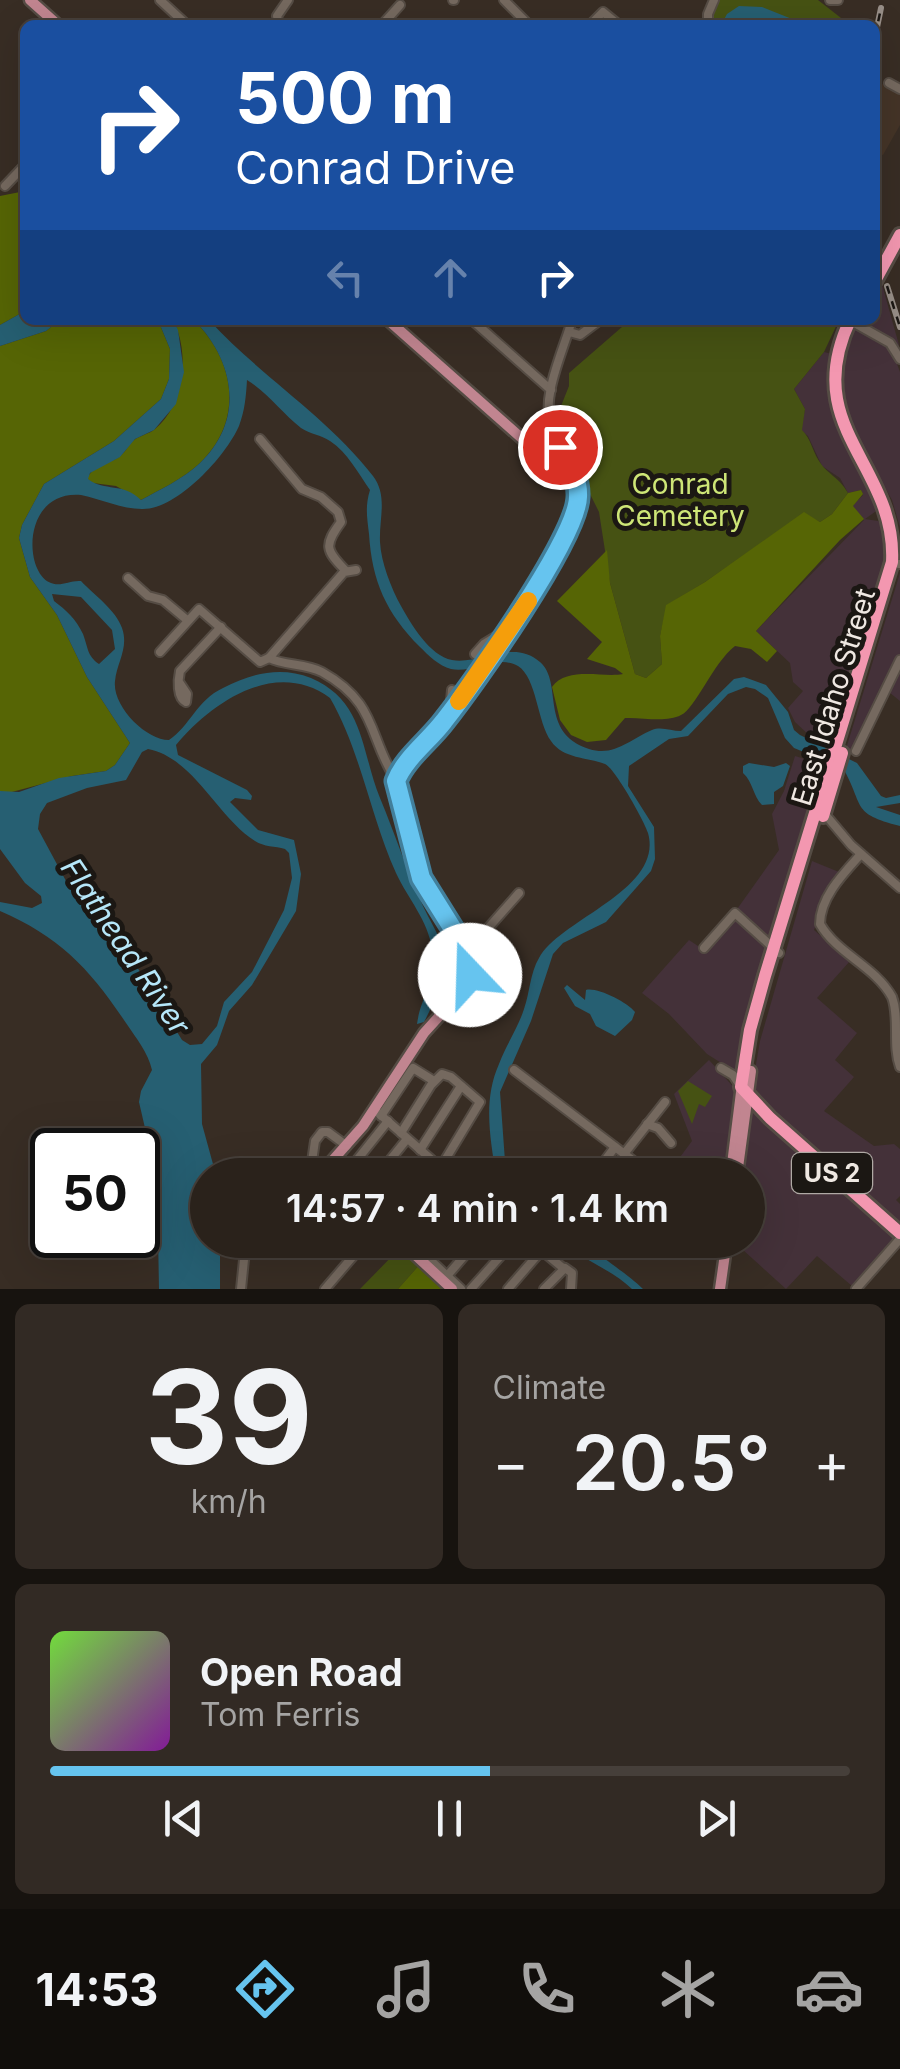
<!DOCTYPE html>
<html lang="en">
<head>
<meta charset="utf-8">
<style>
  body { margin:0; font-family:Inter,sans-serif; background:#322a24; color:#f1f3f6; height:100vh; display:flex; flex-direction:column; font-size:38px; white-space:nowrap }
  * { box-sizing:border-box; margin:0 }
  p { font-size:32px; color:#a5a4a3 }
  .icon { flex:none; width:55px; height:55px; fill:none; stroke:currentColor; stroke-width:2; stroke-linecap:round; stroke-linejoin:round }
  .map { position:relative; height:1289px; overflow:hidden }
  .sheet { display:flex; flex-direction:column; gap:15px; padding:15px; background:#17130f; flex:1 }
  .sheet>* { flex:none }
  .hud { position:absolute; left:20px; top:20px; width:860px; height:305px; border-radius:15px; box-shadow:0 10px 40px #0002,0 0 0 2px #463f3a; background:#1a4fa0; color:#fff; overflow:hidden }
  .speed { position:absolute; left:30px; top:1128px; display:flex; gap:20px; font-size:50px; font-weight:700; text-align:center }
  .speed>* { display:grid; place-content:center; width:130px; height:130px; border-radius:50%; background:#2a221b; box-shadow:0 10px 40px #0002,0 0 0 2px #463f3a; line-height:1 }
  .speed .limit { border:5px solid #111; border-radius:15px; background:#fff; color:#111 }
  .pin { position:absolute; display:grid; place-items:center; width:85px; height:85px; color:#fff; margin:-42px; border:5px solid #fff; border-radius:50%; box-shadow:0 2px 10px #0007 }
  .me { position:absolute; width:110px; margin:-55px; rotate:339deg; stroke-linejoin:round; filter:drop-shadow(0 0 8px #0008) }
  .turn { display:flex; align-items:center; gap:35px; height:210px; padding:0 50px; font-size:45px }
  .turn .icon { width:130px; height:130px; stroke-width:2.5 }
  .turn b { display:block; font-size:70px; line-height:85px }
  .lanes { display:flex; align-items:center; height:95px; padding:0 50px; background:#0003; justify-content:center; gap:50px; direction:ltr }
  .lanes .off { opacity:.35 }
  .big { font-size:75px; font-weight:600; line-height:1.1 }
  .sheet .tile { flex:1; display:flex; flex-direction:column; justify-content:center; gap:15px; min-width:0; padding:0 35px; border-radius:15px; background:#322a24 }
  .sheet .dial { align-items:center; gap:0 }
  .dial b { font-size:130px; line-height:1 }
  .song { display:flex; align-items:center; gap:30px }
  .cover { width:120px; height:120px; border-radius:15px; background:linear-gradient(135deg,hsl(100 70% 55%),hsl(290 70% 35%)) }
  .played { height:10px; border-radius:5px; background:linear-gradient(90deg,#66c4ef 55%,#463f3a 55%) }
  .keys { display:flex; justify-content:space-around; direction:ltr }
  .heat { display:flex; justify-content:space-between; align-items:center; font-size:55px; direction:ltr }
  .sheet .tiles { flex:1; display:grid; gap:15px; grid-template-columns:1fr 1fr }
  .tile:last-child { grid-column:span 2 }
  .trip { position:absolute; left:190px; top:1158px; width:575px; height:100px; border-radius:50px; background:#2a221b; box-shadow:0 10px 40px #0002,0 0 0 2px #463f3a; font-weight:600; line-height:100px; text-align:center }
  .dock { display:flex; height:160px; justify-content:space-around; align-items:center; background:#110e0b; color:#a5a4a3 }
  .dock .icon { width:70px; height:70px }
  .dock .on { color:#66c4ef }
  .dock b { font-size:45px; color:#f1f3f6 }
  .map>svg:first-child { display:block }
</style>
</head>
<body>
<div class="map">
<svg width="900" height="1289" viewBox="0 0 900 1289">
  <rect width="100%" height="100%" fill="#382d24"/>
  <g fill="#443139">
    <path d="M880,277L899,345L894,356L900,372V527L892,500L854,432L842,394V367L848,342L859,320H875V288Z"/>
    <path d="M824,352L832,354L830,402L838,426L873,490L879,509L865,519L878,521L886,527L889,553L832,745L811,737L795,722L788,708L803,691L793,682L790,663L756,631L864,520L852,506L863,495L861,490L848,493L840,478L822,466L808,436L801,430L805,409L794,389Z"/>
    <path d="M900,573V701L884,688L851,753L845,752Z"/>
    <path d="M795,756L825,765L773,943L735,912L779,850L772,814L784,791Z"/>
    <path d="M812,861L839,872L814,930L850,961L817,998L857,1033L835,1060L854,1077L824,1111L874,1146L894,1144L900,1149V1196L896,1200L900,1204V1229L751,1093L760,1041Z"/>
    <path d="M734,916L769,948L745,1048L734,1071L707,1054L669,1014L642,993L689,940L704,950Z"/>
    <path d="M709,1060L738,1092L730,1175H689L675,1164L692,1141L674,1094Z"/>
    <path d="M751,1109L896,1237L852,1286L817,1256L786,1289L732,1240H748V1175H740L747,1114Z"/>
  </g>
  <path fill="#443427" d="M882,84L900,93V125L883,155L875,151Z"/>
  <g fill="#465213">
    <path d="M720,0H818L850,25H711L714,6Z"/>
    <path d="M630,320H839L824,352L794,389L805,409L802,430C811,439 812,450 819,461C827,474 839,477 848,493L832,514L820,522L804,513L705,582L667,605L660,636L662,664L646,678L635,674L610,583L599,512L587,488L559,411L569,386V373Z"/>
    <path d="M688,1081L712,1096L705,1107L699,1104L692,1124L678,1091Z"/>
    <path d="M402,1246L421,1263L398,1289H360Z"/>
  </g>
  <g fill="#566505">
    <path d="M25,191V311L0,325V196Z"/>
    <path d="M60,320H158L170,349L169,379L161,399L114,441L44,484L22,525L19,538L30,577L57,615L87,677L130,743L115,765L106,771L72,776L8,793L0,791V346L46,331Z"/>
    <path d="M173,320H194C235,361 245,420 200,463C183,479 161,489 141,500L116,486L93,483L87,479C94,464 106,465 119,457C125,453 128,445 134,440C141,435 149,434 155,429C185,405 190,352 173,320Z"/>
    <path d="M861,490L863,494L853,506L864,519L840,540L756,631L777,651L767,662L751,649L735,646C713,663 695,709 681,715C666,723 642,717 625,718L606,740L587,742L571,735L560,720L552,687C567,666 603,678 623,674L615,668L587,659L602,642L557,601L607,550L610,583L635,674L646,678L662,664L660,636L666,605L705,582L804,512L820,522L832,514L848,493Z"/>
    <path d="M421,1263L448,1289H398Z"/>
  </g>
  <g fill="#265f72" fill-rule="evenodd">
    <path d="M739,6L762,7L807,25H721L727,14Z"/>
    <path d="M25,311V320H60L46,331L0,346V325Z"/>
    <path d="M158,320H173L178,330L184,372L176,404L154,430L135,439L120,457L90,473L88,479C105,492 123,482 141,500C161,489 183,479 200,463C245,420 235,361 194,320H209C260,376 327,416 373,476C388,496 379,518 380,542C381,562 391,588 401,606C411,624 430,656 452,660C480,665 513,638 540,662C564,683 538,732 589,749C615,757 630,739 652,730C661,726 671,731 681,731L734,679L744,677L766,685L788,712L794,730L800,735L857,763L881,796L886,798L900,795V803L876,807L900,815V826C850,813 865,807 843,768L794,748L785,738L768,698L755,689L746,687L728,694L688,736L669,739L629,766L628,786L654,827L655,859L651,871L606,922L563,943L553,954L531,1021L500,1092L506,1175H496C490,1137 483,1100 499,1064C506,1045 518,1028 524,1009C530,992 530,973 539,958C560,919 664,890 648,833C645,822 614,767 605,764C587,757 563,759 551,741C537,722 537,678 518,666C497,654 472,674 451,669C439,666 428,655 420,647C386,613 372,581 369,534C367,517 365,506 370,490C358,473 348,453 330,441C321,435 310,434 301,428C282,413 268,393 247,380C246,396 245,410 239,426C226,456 177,510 142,509C122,509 101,499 81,495C22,490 23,573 51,583C61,587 70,580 81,581C94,595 116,610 122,628C129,648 117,662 115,681C112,706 146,740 169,740C190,726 197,700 223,688C252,673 281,666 311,678C365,701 361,752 380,798C395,834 407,871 423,906C428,917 435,928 440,940C447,977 441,989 424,1022L417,1024C421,995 436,985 432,949C428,920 408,899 396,873C371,818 360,749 330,698C276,658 212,702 176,745L178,755L247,790L252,796L251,800L235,798L230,802L258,830L294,840L301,874L296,911L252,985L229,1011L217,1045L201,1064L202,1124L216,1175H208V1240H220V1289H159L157,1180L139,1102L141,1091L152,1070C148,1052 136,1038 126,1023C90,969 60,937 0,911V902L32,908L42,903L41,896L25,883L0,849V791L19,792L59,778L106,771L115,765L130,743L87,677L57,615L30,577L19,538L22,525L44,484L114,441L161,399L169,379L170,349ZM52,594L81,597L112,630L115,649L99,664C87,656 88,647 83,634C76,619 66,610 54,601ZM148,749C194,758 217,817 255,841C264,847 275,846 285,849L289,853L292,878L284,910L252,972L224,1002L217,1026L202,1044L190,1045L182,1040L126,949L73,894L38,829L40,814L47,803L87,788L126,780L142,752Z"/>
    <path d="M749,763L774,767L786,763L790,766L783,786L774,792V804L762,805C753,796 753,782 743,773V766Z"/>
    <path d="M567,985L585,1000L586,990C597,987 627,1002 635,1012L632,1020L615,1036L596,1026L590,1014L575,1006L564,988Z"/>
    <path d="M559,1240C564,1240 570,1238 575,1240C585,1243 636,1281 643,1289H632C611,1269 581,1259 559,1240Z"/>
  </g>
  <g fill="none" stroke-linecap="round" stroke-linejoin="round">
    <defs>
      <g id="minor">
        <path d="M160,0L187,25"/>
        <path d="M453,0H454"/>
        <path d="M504,0L529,25"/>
        <path d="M830,0H838"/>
        <path d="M279,25L277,16L288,0"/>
        <path d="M382,25L400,5"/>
        <path d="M590,25L603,12L619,25"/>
        <path d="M708,25V14L714,0"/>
        <path d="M889,83L900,89"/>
        <path d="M5,186L25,165"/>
        <path d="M472,320L551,390"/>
        <path d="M572,320C563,352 541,395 551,428C557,449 573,464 578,486"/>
        <path d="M849,320L890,343L900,359"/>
        <path d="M569,332L580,335L600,320"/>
        <path d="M260,439L302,489L321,497L338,512L341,522C324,545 325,550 346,571"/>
        <path d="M899,564H900"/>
        <path d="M356,570L344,572L269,658C285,666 305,663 322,672C378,703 368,737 396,780"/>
        <path d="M128,578L148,596L163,600L187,620"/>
        <path d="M160,652L199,609L260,662L269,658"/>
        <path d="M475,654L484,644L507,630"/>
        <path d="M179,682L187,694L186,702C177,698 178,680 180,671L221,627"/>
        <path d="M450,711L452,690"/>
        <path d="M856,751L900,660"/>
        <path d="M824,813L851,845L900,888"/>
        <path d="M861,854C844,873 820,897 820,924C837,954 875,966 892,997C900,1018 892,1045 900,1067"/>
        <path d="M704,948L735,913L779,953"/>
        <path d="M467,952L519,893"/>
        <path d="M721,1068L733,1075L741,1087"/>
        <path d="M514,1070L652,1175"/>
        <path d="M375,1110L449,1175"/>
        <path d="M381,1116L413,1068L434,1081"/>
        <path d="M647,1124L658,1128L671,1143"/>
        <path d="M401,1133L431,1085L442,1074L451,1077L480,1102L436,1175"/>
        <path d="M420,1150L461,1086"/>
        <path d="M624,1154L665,1102"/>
        <path d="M310,1175L315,1141L322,1132H328L347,1146"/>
        <path d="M345,1175L388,1121"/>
        <path d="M378,1175L407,1139"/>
        <path d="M411,1175L427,1156"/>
        <path d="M594,1175L615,1147"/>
        <path d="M409,1240L461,1289"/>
        <path d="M529,1240L563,1268"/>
        <path d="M427,1257L442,1240"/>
        <path d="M447,1276L478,1240"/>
        <path d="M241,1289L246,1240"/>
        <path d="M325,1289L367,1240"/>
        <path d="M471,1289L515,1240"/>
        <path d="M508,1289L541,1251"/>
        <path d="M544,1289L565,1268L572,1273L571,1289"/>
        <path d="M856,1289L900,1239"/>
      </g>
      <g id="major">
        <path d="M30,0L58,25"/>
        <path d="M732,1164L741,1092"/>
        <path d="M327,1175L324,1170L363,1126L424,1033L463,990L470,975L466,950L421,877L400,805L396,778C409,757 430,739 446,719C477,679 581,534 578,488L388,320"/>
        <path d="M737,1175L751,1071"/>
        <path d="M399,1240L452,1289"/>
        <path d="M720,1289L727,1240"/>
      </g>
      <g id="highway">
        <path d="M875,281L900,235"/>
        <path d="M850,320C799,428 897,465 892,562L765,976L750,1030L741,1087L770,1118L900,1233"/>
        <path d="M823,816L842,753"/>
      </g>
    </defs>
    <use href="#minor" stroke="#554c44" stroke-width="12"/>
    <use href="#major" stroke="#554c44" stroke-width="15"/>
    <use href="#highway" stroke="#554c44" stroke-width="18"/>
    <use href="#minor" stroke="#75695f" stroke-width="8"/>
    <use href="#major" stroke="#c18590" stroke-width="10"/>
    <use href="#highway" stroke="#f397b0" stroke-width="12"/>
    <defs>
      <g id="rail">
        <path d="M875,37L881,8"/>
        <path d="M887,286L900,327"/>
      </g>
    </defs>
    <use href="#rail" stroke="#978e87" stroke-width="6"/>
    <use href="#rail" stroke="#1b1713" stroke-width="2.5" stroke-dasharray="8" stroke-linecap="butt"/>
  </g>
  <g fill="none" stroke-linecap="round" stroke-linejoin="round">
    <defs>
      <path id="route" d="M470,975V962L466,950L421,878L396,781C405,758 429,741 444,721C474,683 577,538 578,497C579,478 569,463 560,447"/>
    </defs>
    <use href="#route" stroke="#427f9b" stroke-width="25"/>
    <use href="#route" stroke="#66c4ef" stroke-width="18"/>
    <path stroke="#f59e0b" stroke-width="18" d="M459,701L528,601"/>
  </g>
  <g text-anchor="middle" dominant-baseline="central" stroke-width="10" stroke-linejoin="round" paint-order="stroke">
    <rect fill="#1b1713" stroke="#afa9a4" stroke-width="2.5" x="792" y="1153" width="80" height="40" rx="8"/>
    <g font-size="25" font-weight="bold" fill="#efe8e2">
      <text x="832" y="1173">US 2</text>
    </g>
    <g font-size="28" fill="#cee677" stroke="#1b1713">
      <text x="680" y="484">Conrad<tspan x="680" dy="32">Cemetery</tspan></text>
    </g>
    <g font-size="28" fill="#efe8e2" stroke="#1b1713">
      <text transform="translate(833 697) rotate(-73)">East Idaho Street</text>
    </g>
    <g font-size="30" font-style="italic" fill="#b6e7f9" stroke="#1b1713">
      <text transform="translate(126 946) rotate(56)">Flathead River</text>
    </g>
  </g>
</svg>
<div class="speed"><div class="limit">50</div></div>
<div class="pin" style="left:560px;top:447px;background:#d93025"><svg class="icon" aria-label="arrive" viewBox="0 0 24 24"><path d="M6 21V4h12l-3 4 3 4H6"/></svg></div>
<svg class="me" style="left:470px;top:975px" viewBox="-20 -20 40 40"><circle r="19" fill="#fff"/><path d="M0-13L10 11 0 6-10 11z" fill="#66c4ef"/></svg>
<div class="trip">14:57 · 4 min · 1.4 km</div>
<div class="hud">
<div class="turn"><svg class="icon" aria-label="right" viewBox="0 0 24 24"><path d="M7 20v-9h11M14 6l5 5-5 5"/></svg><div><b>500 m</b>Conrad Drive</div></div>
<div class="lanes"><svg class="icon off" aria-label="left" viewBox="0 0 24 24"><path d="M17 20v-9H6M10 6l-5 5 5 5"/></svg><svg class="icon off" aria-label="ahead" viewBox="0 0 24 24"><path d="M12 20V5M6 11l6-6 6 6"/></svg><svg class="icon" aria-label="right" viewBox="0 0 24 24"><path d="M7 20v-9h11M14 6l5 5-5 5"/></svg></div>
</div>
</div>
<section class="sheet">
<div class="tiles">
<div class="tile dial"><b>39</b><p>km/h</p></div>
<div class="tile"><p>Climate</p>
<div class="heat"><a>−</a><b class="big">20.5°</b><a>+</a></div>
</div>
<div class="tile">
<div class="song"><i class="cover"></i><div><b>Open Road</b><p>Tom Ferris</p></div></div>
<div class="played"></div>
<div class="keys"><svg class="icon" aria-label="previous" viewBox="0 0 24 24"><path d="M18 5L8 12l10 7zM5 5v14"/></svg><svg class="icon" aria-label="pause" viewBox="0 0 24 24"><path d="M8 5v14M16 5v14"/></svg><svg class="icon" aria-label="next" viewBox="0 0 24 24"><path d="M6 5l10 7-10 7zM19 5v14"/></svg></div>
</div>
</div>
</section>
<nav class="dock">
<b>14:53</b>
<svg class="icon on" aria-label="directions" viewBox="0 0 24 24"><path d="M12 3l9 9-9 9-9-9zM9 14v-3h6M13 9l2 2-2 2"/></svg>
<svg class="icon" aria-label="music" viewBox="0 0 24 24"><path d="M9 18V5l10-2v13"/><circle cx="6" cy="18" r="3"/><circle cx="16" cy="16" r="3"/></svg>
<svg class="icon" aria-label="phone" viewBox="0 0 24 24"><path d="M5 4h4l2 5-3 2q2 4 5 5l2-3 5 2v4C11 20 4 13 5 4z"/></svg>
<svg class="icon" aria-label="climate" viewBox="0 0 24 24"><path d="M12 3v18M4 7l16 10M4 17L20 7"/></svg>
<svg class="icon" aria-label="car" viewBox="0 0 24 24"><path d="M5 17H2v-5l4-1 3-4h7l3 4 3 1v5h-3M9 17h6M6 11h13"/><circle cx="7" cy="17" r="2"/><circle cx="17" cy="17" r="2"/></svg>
</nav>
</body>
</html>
